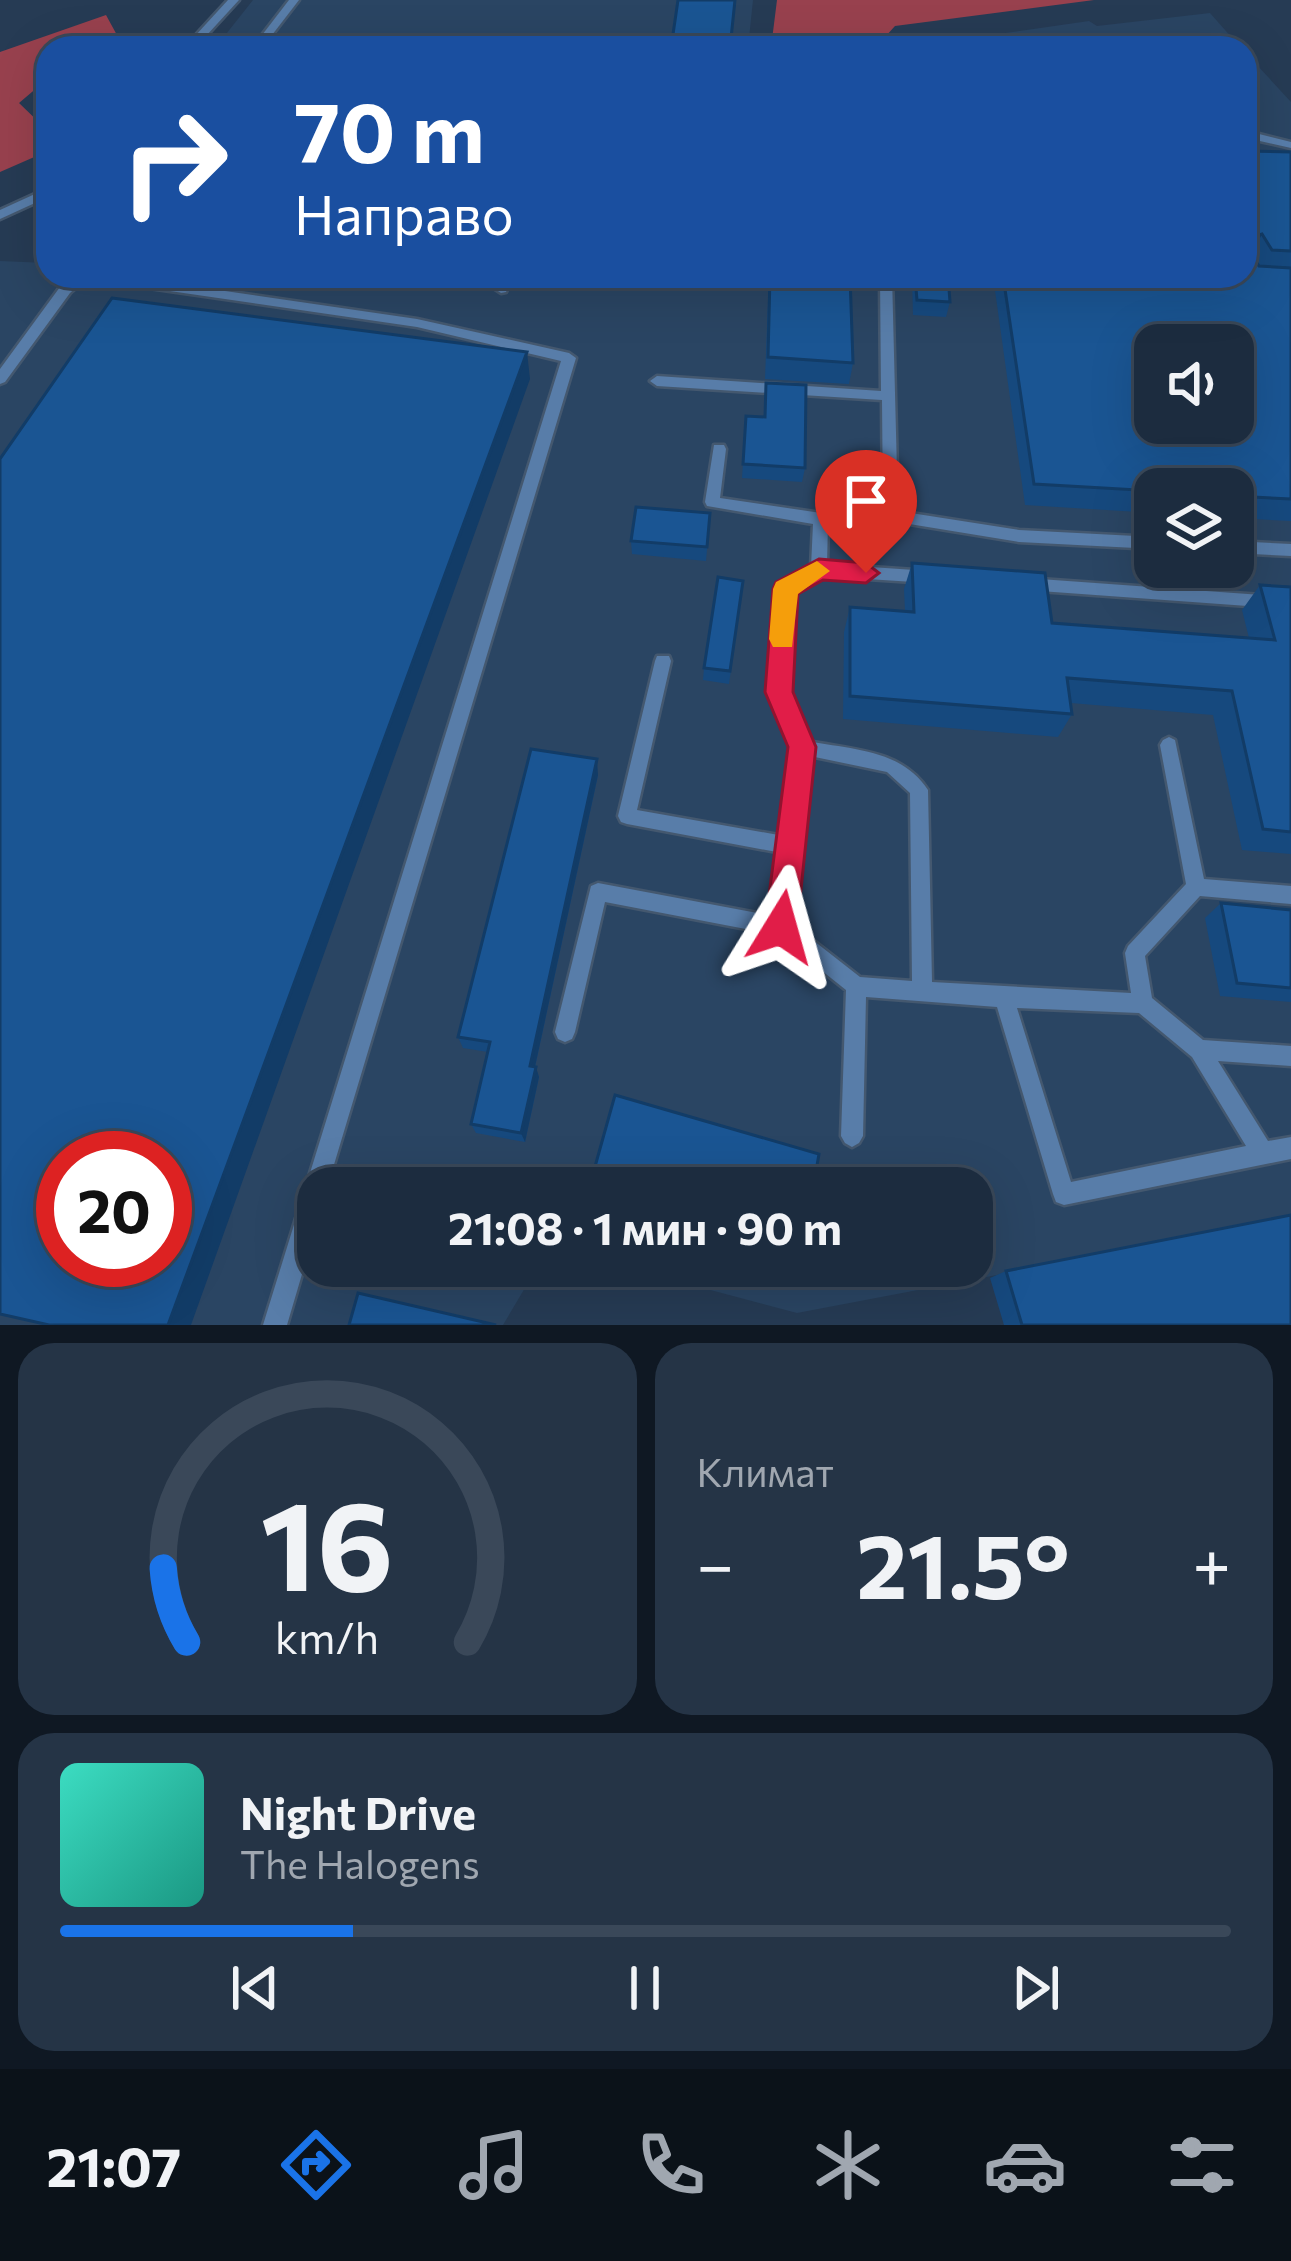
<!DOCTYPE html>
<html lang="ru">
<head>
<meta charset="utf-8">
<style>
  body { margin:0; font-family:Commissioner,sans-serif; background:#253446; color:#f1f3f6; height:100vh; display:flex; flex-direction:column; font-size:45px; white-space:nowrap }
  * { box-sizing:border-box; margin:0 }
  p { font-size:39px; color:#a0a7b0 }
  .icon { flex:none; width:66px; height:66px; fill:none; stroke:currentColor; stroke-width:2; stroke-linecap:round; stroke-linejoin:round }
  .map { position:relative; height:1325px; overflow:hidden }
  .sheet { display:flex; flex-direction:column; gap:18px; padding:18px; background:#0f1823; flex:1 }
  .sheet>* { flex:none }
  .guide { position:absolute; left:36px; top:36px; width:1221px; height:252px; border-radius:36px; box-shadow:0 12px 48px #0002,0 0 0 3px #3a4859; background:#1a4fa0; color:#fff; overflow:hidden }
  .controls { position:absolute; left:1134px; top:324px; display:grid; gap:24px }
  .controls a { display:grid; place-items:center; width:120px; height:120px; border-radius:24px; background:#1c2c3f; box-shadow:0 12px 48px #0002,0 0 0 3px #3a4859; font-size:60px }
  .speed { position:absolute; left:36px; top:1131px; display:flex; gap:24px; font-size:60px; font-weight:700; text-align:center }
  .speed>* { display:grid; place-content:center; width:156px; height:156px; border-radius:50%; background:#1c2c3f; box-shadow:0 12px 48px #0002,0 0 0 3px #3a4859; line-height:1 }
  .speed .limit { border:18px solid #d22; background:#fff; color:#111 }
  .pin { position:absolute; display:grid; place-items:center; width:102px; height:102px; color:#fff; margin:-123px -51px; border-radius:50% 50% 50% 0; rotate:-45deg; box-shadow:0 0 12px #0007 }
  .pin .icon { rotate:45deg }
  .me { position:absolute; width:132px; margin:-66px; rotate:8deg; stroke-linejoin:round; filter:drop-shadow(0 0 9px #0008) }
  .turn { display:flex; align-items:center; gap:42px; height:252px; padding:0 60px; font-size:54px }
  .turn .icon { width:156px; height:156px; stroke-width:2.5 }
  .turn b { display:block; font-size:84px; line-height:102px }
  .big { font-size:90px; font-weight:700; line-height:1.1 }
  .sheet .widget { flex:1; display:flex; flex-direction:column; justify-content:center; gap:18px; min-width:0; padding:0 42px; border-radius:36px; background:#253446 }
  .sheet .dial { align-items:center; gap:0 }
  .dial svg { height:312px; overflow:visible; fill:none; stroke:#3a4859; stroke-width:7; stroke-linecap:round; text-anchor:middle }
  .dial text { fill:#f1f3f6; stroke:none }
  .song { display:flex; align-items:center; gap:36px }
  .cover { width:144px; height:144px; border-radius:18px; background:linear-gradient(135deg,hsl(170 70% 55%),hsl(170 70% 35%)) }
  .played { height:12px; border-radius:6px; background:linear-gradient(90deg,#1a73e8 25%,#3a4859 25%) }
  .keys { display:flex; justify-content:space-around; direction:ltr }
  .heat { display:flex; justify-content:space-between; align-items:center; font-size:66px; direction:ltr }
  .sheet .tiles { flex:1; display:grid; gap:18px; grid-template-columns:1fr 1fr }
  .widget:last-child { grid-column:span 2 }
  .trip { position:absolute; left:297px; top:1167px; width:696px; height:120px; border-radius:36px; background:#1c2c3f; box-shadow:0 12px 48px #0002,0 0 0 3px #3a4859; font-weight:700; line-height:120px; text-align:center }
  .tabs { display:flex; height:192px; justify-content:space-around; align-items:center; background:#0b1219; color:#a0a7b0 }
  .tabs .icon { width:84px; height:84px }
  .tabs .on { color:#1a73e8 }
  .tabs b { font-size:54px; color:#f1f3f6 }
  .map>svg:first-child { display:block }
</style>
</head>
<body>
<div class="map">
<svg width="1291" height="1325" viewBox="0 0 1291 1325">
  <rect width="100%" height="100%" fill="#263b54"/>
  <g fill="#2a4563" fill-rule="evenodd">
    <path d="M253,0H753L748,48H215Z"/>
    <path d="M1210,13L1241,48H900L1089,21L1097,26Z"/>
    <path d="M1245,52L1291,102V1219L797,1313L620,1266H972V1188H318V1266H538L503,1325H0V261L48,263V276H1245ZM1155,345H1233V423H1155ZM1155,489H1233V567H1155ZM63,1158H165V1260H63Z"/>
  </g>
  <g fill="#98414e">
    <path d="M777,0H1094L895,26L875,48H771Z"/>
    <path d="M106,15L124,48H48V91L39,86L19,103L48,131V151L0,172V52Z"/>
  </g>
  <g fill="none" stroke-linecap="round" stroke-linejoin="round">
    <defs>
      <g id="lane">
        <path d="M228,0H239L195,48H184Z"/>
        <path d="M289,0H299L262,48H252Z"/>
        <path d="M1245,127L1259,134L1291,142V148L1251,139L1245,135Z"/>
        <path d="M48,188V197L0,219V210Z"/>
        <path d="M74,276H122L417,319L569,353L576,358L327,1188H318V1220L287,1325H263L561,361L417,327L94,280L88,277L70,293L5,382L0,384V369L60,287Z"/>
        <path d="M501,276H513L506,292L501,293L495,289Z"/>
        <path d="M880,276H892L898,511L1019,530L1155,537V549L1019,542L891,521L828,524L827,564L929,571L937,577L929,583L821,576L794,592L787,692L808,741C853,750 901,749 928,790L932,982L1131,993L1125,953L1128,946L1186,884L1160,745L1163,740L1169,737L1175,740L1204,879L1291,886V904L1200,896L1145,956L1152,998L1203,1040L1291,1046V1066L1218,1061L1268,1141L1291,1137V1159L1064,1205L1056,1202L1053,1194L997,1007L866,997L863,1136L859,1143L852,1147L845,1143L841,1136L846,990L777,935L605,902L575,1032L572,1039L565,1042L558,1039L555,1032L591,886L598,883L773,916L782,853L627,824L621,822L618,816L655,661L657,656H669L671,661L637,810L784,836L793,747L771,692L778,589L780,585L811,567L813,524L707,506L705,502L714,445H724L726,449L720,498L821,513L883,510L882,400L657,386L650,381L657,376L881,391ZM810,756L887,772L910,793L912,981L860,977L791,923ZM1017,1008L1139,1013L1192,1057L1246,1146L1071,1182Z"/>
        <path d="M1233,541L1291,544V556L1233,553Z"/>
        <path d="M1026,578L1291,597V609L1026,590L1018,584Z"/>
      </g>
    </defs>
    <use href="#lane" stroke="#44586f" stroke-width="5"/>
    <use href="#lane" fill="#587da9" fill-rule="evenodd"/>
  </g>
  <g fill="#16497e">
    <path d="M1245,151L1291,152V521L1233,518V489H1155V513L1025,505L993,276H1245Z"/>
    <path d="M769,276H850L853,363L849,384L765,379Z"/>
    <path d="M912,276H948L950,302L946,317L913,315Z"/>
    <path d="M766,383L805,468L802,482L742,478L746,416L764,417Z"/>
    <path d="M710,513L706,561L632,554L631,541Z"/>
    <path d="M912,563L1052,623L1249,638L1242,610L1260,585L1291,587V854L1242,850L1213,715L1071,703L1072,714L1058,737L843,719L844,632L850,607L905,611L904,589Z"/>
    <path d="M743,581L729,684L703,680L704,668Z"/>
    <path d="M598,775L535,1067L539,1077L525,1142L476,1133L471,1124L488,1052L463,1048L458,1037Z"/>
    <path d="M1221,903L1291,910V1002L1220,996L1205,918Z"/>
    <path d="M759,1266H799L798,1271L793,1276Z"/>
    <path d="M1006,1271L1291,1325H1004L990,1278Z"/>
  </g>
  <g fill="#123c67">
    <path d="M1262,234L1250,257L1252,237Z"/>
    <path d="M527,352L530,379L191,1325H168Z"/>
    <path d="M597,759L598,775L533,1076L530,1066Z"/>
    <path d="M536,1067L539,1077L525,1142L521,1133Z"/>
  </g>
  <g fill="#1a5593" stroke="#123c67" stroke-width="3" fill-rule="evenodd">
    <path d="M678,0H735L730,48H671Z"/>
    <path d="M1245,151L1291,152V251L1272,250L1262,234L1252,237V255L1259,266L1291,268V499L1233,496V489H1155V491L1034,484L1003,276H1245V167H1249L1245,158ZM1155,345H1233V423H1155Z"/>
    <path d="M770,276H850L853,363L768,357Z"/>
    <path d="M915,276H948L950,302L917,300Z"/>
    <path d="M112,298L527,352L168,1325H49L0,1314V459ZM63,1158H165V1260H63Z"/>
    <path d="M766,383L806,385L805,468L743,464L746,416L765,417Z"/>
    <path d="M636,507L710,513L707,547L631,541Z"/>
    <path d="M912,563L1045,573L1052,623L1275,640L1260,585L1291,587V832L1263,829L1232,691L1067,678L1072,714L850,696V607L914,612Z"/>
    <path d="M718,577L743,581L730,671L704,668Z"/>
    <path d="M531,749L597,759L530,1066L536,1067L521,1133L471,1124L490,1042L458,1037Z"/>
    <path d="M1221,903L1291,910V988L1237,983Z"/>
    <path d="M615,1095L819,1154L813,1188H589Z"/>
    <path d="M1291,1215V1325H1022L1006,1271Z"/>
    <path d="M780,1266H799L798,1271Z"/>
    <path d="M358,1293L496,1325H349Z"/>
  </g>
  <path fill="#e11d48" stroke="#92132f" stroke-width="3" d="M819,559L866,563L879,573L866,583L823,580L798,594L793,692L816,747L797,927L792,937L781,942L770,937L765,927L788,747L765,692L773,589L776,582Z"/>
  <path fill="#f59e0b" d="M817,561L830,571L798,594L792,647H773L769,639L773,589L776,582Z"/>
</svg>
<div class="controls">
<a><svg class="icon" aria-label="sound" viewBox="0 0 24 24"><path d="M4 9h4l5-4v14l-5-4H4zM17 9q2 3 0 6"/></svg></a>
<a><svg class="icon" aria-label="layers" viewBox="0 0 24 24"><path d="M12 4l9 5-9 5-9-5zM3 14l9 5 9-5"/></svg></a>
</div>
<div class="speed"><div class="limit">20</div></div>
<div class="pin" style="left:866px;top:573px;background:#d93025"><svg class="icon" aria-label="arrive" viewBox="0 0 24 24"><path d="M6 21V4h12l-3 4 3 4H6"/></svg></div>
<svg class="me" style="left:781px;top:927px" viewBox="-20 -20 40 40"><path d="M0-17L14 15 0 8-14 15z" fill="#e11d48" stroke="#fff" stroke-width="4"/></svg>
<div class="trip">21:08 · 1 мин · 90 m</div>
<div class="guide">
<div class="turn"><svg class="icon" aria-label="right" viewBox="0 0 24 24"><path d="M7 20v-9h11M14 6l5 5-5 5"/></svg><div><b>70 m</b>Направо</div></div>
</div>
</div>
<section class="sheet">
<div class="tiles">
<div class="widget dial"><svg viewBox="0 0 100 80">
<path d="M14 69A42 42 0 1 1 86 69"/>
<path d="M14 69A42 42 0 0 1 8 50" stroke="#1a73e8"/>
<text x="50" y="56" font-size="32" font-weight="700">16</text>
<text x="50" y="72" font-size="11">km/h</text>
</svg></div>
<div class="widget"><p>Климат</p>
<div class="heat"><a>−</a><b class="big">21.5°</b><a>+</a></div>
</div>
<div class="widget">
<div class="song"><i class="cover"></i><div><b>Night Drive</b><p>The Halogens</p></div></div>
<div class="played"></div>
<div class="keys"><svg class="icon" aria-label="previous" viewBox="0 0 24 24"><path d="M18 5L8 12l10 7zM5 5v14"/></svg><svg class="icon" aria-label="pause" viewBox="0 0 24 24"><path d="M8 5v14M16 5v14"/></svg><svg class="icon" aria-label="next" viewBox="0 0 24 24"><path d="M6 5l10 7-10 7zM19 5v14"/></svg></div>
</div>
</div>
</section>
<nav class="tabs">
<b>21:07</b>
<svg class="icon on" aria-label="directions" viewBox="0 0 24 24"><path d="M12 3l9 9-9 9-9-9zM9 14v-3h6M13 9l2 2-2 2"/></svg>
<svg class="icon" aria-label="music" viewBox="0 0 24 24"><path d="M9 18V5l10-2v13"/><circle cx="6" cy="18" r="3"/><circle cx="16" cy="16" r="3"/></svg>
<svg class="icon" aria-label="phone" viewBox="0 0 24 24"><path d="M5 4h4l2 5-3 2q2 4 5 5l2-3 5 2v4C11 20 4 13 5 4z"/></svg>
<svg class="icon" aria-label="climate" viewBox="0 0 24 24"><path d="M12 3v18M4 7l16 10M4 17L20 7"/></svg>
<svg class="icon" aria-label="car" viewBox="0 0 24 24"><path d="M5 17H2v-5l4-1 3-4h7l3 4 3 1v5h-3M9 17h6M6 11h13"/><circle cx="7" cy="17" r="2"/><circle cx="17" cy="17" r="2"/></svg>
<svg class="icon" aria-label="filters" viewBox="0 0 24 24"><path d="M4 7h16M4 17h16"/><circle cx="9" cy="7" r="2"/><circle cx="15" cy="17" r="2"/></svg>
</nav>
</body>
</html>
